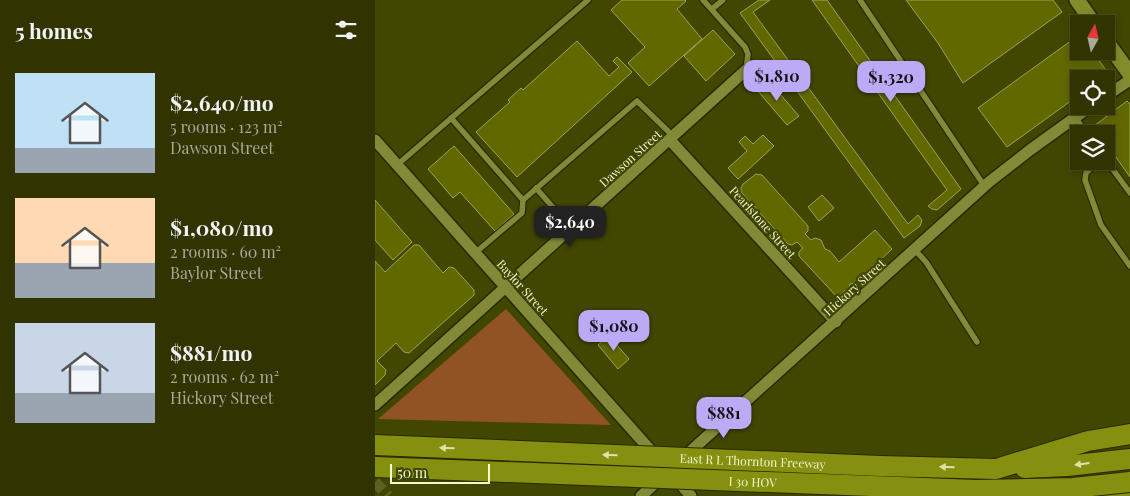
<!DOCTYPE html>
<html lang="en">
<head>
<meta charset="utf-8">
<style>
  :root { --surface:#313400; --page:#393c0a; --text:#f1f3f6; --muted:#a8aa99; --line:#4c4f22; --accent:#bcaaf6 }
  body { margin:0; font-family:"Playfair Display",serif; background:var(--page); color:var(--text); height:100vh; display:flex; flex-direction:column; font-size:19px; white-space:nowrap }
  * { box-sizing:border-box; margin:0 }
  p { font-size:16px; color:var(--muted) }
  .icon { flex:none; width:28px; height:28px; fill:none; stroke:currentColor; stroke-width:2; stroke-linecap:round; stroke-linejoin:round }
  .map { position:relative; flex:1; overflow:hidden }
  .panel { display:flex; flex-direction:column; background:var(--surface); width:375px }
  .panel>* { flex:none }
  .needle { width:32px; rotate:8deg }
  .controls { position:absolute; left:695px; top:15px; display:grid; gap:10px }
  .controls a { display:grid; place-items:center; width:45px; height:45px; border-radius:0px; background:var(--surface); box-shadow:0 2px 8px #0003,0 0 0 1px var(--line); font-size:25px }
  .scale { position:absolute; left:15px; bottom:12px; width:100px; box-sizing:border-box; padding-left:5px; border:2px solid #f1f8cf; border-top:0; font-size:14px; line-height:18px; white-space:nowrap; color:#f1f8cf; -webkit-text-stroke:4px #414600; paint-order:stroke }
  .price { position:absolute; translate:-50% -42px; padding:0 11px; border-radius:10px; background:var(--accent); color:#111; font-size:16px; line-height:32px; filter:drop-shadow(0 1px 2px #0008) }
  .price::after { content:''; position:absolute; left:50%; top:30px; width:15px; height:11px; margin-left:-8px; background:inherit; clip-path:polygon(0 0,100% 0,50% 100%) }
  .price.on { background:#222; color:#fff }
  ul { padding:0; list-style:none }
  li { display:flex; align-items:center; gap:15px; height:125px; padding:0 15px }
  li span { display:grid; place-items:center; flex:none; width:140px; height:100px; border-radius:0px; color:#555 }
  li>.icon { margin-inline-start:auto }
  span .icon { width:60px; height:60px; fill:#fffc; stroke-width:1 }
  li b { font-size:21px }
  h2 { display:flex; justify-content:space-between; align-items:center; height:60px; padding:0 15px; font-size:21px }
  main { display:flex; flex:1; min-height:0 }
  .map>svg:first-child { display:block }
  .green { fill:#915324 }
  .building { fill:#616800; stroke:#9ba552 }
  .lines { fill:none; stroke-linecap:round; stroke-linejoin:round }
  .minor-tunnel { stroke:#5b611f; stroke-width:11; stroke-dasharray:11 5.5; stroke-linecap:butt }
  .service-casing { stroke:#282b00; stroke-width:8 }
  .minor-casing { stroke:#282b00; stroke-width:14 }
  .secondary-casing { stroke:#282b00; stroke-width:18 }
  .motorway-casing { stroke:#282b00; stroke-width:22 }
  .service { stroke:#828a37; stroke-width:5.5 }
  .minor { stroke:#828a37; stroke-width:11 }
  .secondary { stroke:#838c2b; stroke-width:15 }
  .motorway { stroke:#858f10; stroke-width:20 }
  .motorway-bridge-casing { stroke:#282b00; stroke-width:22; stroke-linecap:butt }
  .motorway-bridge { stroke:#858f10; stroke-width:20 }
  .oneway { fill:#dbe3a9 }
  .labels { text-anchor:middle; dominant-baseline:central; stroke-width:4.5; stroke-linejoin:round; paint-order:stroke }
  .street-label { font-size:12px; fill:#f1f8cf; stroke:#414600 }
</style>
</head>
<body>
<main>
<section class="panel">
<h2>5 homes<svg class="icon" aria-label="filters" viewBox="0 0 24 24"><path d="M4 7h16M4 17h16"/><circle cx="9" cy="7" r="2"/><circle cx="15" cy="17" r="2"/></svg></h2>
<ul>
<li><span style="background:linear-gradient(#bfe0f5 75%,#9aa5b1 0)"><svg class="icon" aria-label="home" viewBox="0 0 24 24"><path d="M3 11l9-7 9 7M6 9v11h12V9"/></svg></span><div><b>$2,640/mo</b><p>5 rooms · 123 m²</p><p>Dawson Street</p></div></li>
<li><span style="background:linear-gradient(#ffd9b3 65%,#9aa5b1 0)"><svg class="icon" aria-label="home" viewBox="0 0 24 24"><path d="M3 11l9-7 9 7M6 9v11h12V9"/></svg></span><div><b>$1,080/mo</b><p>2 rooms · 60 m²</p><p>Baylor Street</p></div></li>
<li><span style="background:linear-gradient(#c9d6e8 70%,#9aa5b1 0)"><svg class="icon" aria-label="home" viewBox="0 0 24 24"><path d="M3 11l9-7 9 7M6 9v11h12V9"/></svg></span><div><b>$881/mo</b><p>2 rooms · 62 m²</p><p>Hickory Street</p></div></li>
</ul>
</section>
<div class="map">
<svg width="755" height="496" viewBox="0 0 755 496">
  <rect width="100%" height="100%" fill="#414600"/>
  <polygon class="green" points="131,309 236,425 3,419"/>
  <g class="building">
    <polygon points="247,0 310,0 311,1 302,9 327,39 274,86 253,63 270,47 236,10"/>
    <polygon points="384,0 395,0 378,12 533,224 543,215 547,220 545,226 529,238 365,13"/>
    <polygon points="437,0 452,0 586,189 562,210 557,209 553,206 572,190"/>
    <polygon points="531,0 678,0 687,12 588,83 563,43"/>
    <polygon points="338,30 360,54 331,81 309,56"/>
    <polygon points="704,35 704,51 717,51 733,73 725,79 704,79 704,95 632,147 603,108"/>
    <polygon points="202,41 234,76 244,67 238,61 242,57 257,72 142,177 101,132 135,102 133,100 146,88 148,90"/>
    <polygon points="392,79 424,116 412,125 381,89"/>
    <polygon points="752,101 755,104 755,177 731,143 731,134 725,134 719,126"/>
    <polygon points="388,135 399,146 363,179 353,168 372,151 364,142 370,136 378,144"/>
    <polygon points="79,146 139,214 120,231 85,192 78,198 53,169"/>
    <polygon points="381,174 387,175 433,226 433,231 430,234 436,240 440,238 446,240 450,249 455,251 464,262 500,230 517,249 503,262 506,264 489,278 488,277 482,279 481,283 475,284 473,291 469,291 467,296 462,297 424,256 424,252 428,248 422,242 417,245 413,244 366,192 366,188 368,184"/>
    <polygon points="447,195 459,208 444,221 433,207"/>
    <polygon points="0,200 37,242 18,260 0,240"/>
    <polygon points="39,245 44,245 68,273 74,267 79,268 99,290 99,295 34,353 29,352 21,343 2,361 11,370 10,375 0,385 0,261 10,272"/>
    <polygon points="234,336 254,359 243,369 223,345"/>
  </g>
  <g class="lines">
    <polyline class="minor-tunnel" points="0,482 13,496"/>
    <g class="service-casing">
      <g id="service">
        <polyline points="328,0 370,47 373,54 371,70"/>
        <polyline points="485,0 610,187"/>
        <polyline points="337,9 348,0"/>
        <polyline points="700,117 712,134"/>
        <polyline points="76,118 148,200 262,101 298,136"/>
        <polyline points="731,160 755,193"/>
        <polyline points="723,161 711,173 710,180 726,225 755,266"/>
        <polyline points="22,165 213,0"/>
        <polyline points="161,188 196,228"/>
        <polyline points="540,250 551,262 602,342"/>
        <polyline points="100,253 147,213 148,200"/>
      </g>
    </g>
    <g class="minor-casing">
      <g id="minor">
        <polyline points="731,96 755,80"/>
        <polyline points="0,140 316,496"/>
        <polyline points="295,140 461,322"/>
        <polyline points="0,405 371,70"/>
        <polyline points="309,457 614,182 655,150 716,106"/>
        <polyline points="266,496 286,478"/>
      </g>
    </g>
    <g class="secondary-casing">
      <g id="secondary">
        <polyline points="702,0 719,24"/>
        <polyline points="731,41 755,74"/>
      </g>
    </g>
    <g class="motorway-casing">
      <g id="motorway">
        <polyline points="650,468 692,466 755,459"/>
        <polyline points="621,469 713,441 755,434"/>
        <polyline points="718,496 755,492"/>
      </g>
    </g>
    <use href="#service" class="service"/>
    <use href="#minor" class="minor"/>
    <use href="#secondary" class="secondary"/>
    <use href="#motorway" class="motorway"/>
    <g class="motorway-bridge-casing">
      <g id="motorway-bridge">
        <path id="s1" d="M0,445L505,466L621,469"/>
        <path id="s2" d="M0,467L601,490L698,488L755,482"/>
      </g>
    </g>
    <use href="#motorway-bridge" class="motorway-bridge"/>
  </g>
  <defs><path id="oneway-solid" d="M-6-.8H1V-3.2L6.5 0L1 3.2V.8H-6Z" transform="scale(1.25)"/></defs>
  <g class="oneway">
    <use href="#oneway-solid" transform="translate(72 448) rotate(-178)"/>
    <use href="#oneway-solid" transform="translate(235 455) rotate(-178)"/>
    <use href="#oneway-solid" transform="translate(707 464) rotate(173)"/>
    <use href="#oneway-solid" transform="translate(572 467) rotate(-179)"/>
  </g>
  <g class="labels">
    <g class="street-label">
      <text transform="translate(255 158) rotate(-42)">Dawson Street</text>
      <text transform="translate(388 222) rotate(48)">Pearlstone Street</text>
      <text transform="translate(148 287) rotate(48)">Baylor Street</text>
      <text transform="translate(479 287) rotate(-42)">Hickory Street</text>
      <text stroke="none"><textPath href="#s1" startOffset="378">East R L Thornton Freeway</textPath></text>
      <text stroke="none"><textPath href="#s2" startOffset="378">I 30 HOV</textPath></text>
    </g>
  </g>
</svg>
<div class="controls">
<a><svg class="needle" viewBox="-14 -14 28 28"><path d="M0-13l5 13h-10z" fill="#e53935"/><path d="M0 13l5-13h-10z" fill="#a8aa99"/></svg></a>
<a><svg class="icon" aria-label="locate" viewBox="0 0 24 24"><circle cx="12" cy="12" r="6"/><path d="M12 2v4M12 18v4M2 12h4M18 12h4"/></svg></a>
<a><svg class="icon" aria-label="layers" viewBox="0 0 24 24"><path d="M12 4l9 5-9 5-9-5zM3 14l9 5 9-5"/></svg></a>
</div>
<div class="scale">50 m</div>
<b class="price" style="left:402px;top:102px">$1,810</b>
<b class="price" style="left:516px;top:103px">$1,320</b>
<b class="price on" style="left:195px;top:248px">$2,640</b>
<b class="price" style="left:239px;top:352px">$1,080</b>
<b class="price" style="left:349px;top:439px">$881</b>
</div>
</main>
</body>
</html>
